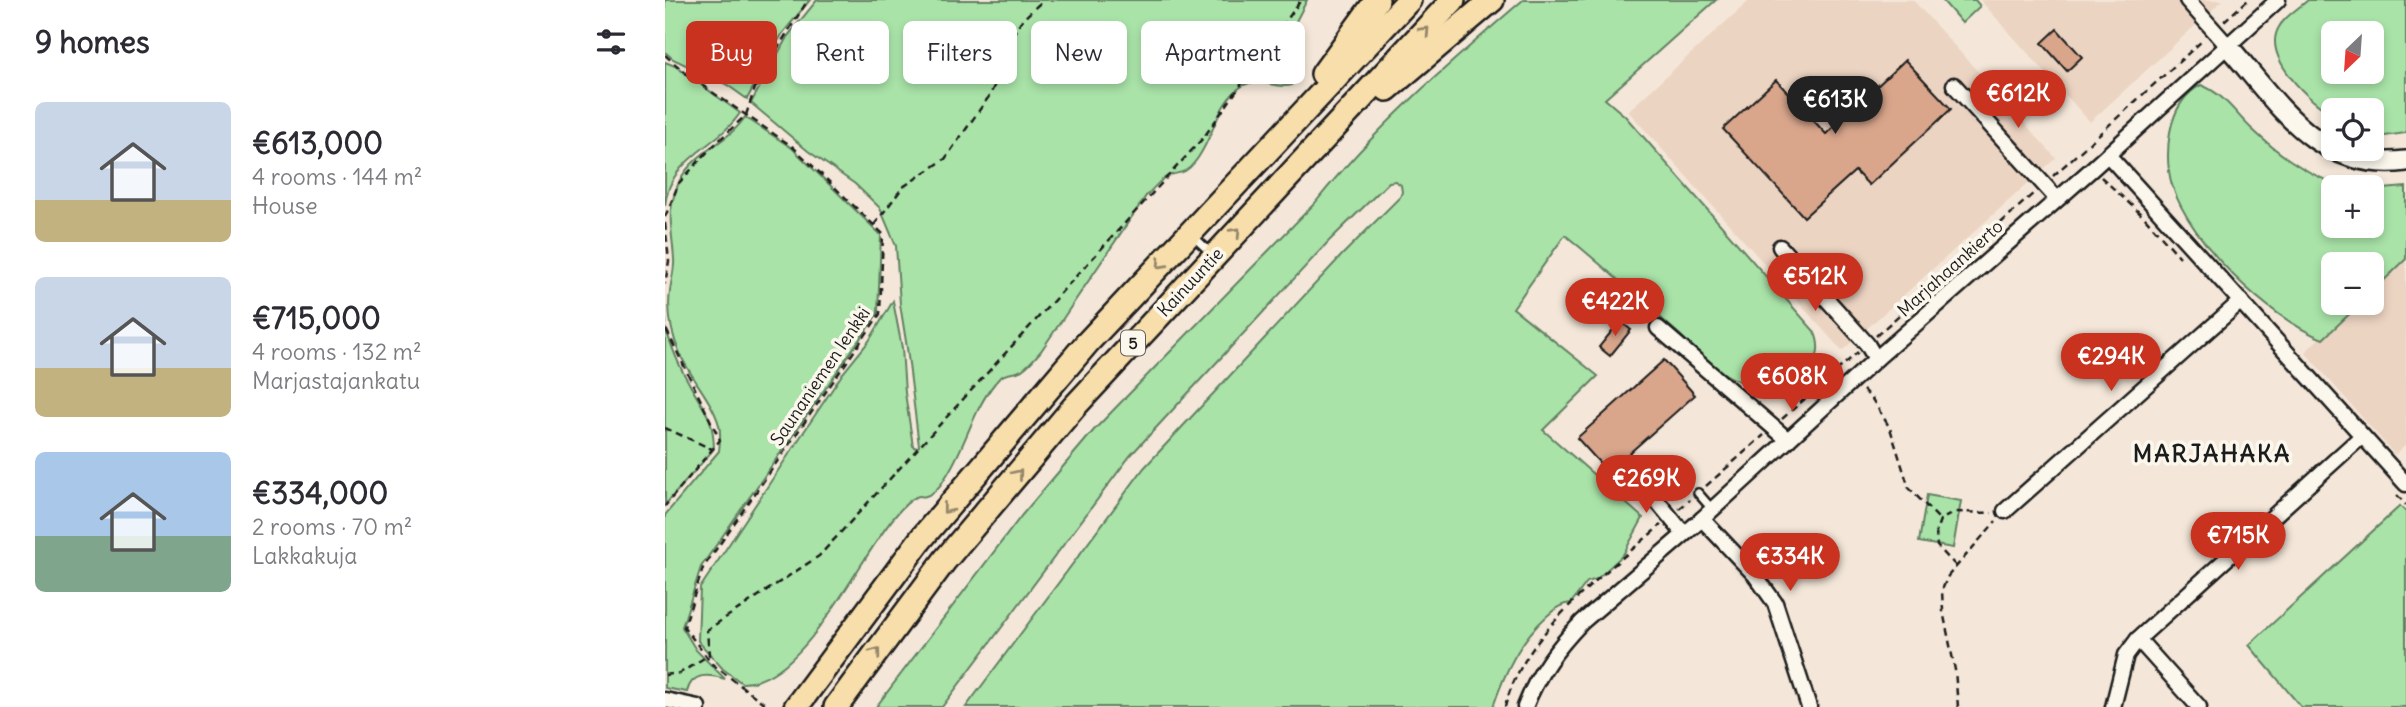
<!DOCTYPE html>
<html lang="en">
<head>
<meta charset="utf-8">
<style>
  :root { --surface:#fff; --page:#f2f2f3; --text:#2b2b33; --muted:#7c7c81; --accent:#c8321e }
  body { margin:0; font-family:Delius,sans-serif; background:var(--page); color:var(--text); height:100vh; display:flex; flex-direction:column; font-size:26px; white-space:nowrap }
  * { box-sizing:border-box; margin:0 }
  p { font-size:23px; color:var(--muted) }
  .icon { flex:none; width:38px; height:38px; fill:none; stroke:currentColor; stroke-width:2; stroke-linecap:round; stroke-linejoin:round }
  .map { position:relative; flex:1; overflow:hidden }
  .side { display:flex; flex-direction:column; background:var(--surface); width:665px }
  .side>* { flex:none }
  .hud { position:absolute; left:21px; top:21px; width:665px; height:63px; display:flex; gap:14px }
  .needle { width:46px; rotate:205deg }
  .fabs { position:absolute; left:1656px; top:21px; display:grid; gap:14px }
  .fabs a { display:grid; place-items:center; width:63px; height:63px; border-radius:10px; background:var(--surface); box-shadow:0 4px 10px #0003; font-size:35px }
  .price { position:absolute; translate:-50% -60px; padding:0 16px; border-radius:24px; background:var(--accent); color:#fff; font-size:23px; line-height:46px; filter:drop-shadow(0 2px 4px #0008) }
  .price::after { content:''; position:absolute; left:50%; top:42px; width:21px; height:16px; margin-left:-10px; background:inherit; clip-path:polygon(0 0,100% 0,50% 100%) }
  .price.current { background:#222; color:#fff }
  ul { padding:0; list-style:none }
  li { display:flex; align-items:center; gap:21px; height:175px; padding:0 35px }
  li span { display:grid; place-items:center; flex:none; width:196px; height:140px; border-radius:10px; color:#555 }
  li>.icon { margin-inline-start:auto }
  span .icon { width:84px; height:84px; fill:#fffc; stroke-width:1 }
  li b { font-size:30px }
  h2 { display:flex; justify-content:space-between; align-items:center; height:84px; padding:0 35px; font-size:30px }
  .tag { padding:0 24px; border-radius:10px; background:var(--surface); box-shadow:0 4px 10px #0003; font-size:24px; line-height:63px }
  .tag.current { background:var(--accent); color:#fff }
  main { display:flex; flex:1; min-height:0 }
  .map>svg:first-child { display:block }
  .built { fill:#ecd4c2 }
  .green { fill:#a9e3a8; stroke:#628062; stroke-width:2; fill-rule:evenodd }
  .building { fill:#d9a68c; stroke:#1c1c1c; stroke-width:2 }
  .lines { fill:none; stroke-linecap:round; stroke-linejoin:round }
  .service-casing { stroke:#1c1c1c; stroke-width:12 }
  .minor-casing { stroke:#1c1c1c; stroke-width:19 }
  .secondary-casing { stroke:#1c1c1c; stroke-width:24 }
  .trunk-casing { stroke:#1c1c1c; stroke-width:28 }
  .path { stroke:#1c1c1c; stroke-width:2.5; stroke-dasharray:7 5; stroke-linecap:butt }
  .service { stroke:#fbf7ec; stroke-width:7 }
  .minor { stroke:#fbf7ec; stroke-width:14 }
  .secondary { stroke:#fbf7ec; stroke-width:19 }
  .trunk { stroke:#f8deab; stroke-width:23 }
  .oneway { stroke:#95876b }
  .labels { text-anchor:middle; dominant-baseline:central; stroke-width:7; stroke-linejoin:round; paint-order:stroke }
  .shield { fill:#fbf7ec; stroke:#5f5e5a; stroke-width:2 }
  .shield-label { font-size:16px; font-weight:bold; fill:#1c1c1c }
  .street-label { font-size:18px; fill:#1c1c1c; stroke:#fbf7ec }
  .district-label { font-size:24px; font-weight:bold; letter-spacing:2px; fill:#1c1c1c; stroke:#fbf7ec }
</style>
</head>
<body>
<main>
<section class="side">
<h2>9 homes<svg class="icon" aria-label="filters" viewBox="0 0 24 24"><path d="M4 7h16M4 17h16"/><circle cx="9" cy="7" r="2"/><circle cx="15" cy="17" r="2"/></svg></h2>
<ul>
<li><span style="background:linear-gradient(#c9d6e8 70%,#c2b280 0)"><svg class="icon" aria-label="home" viewBox="0 0 24 24"><path d="M3 11l9-7 9 7M6 9v11h12V9"/></svg></span><div><b>€613,000</b><p>4 rooms · 144 m²</p><p>House</p></div></li>
<li><span style="background:linear-gradient(#c9d6e8 65%,#c2b280 0)"><svg class="icon" aria-label="home" viewBox="0 0 24 24"><path d="M3 11l9-7 9 7M6 9v11h12V9"/></svg></span><div><b>€715,000</b><p>4 rooms · 132 m²</p><p>Marjastajankatu</p></div></li>
<li><span style="background:linear-gradient(#a9c7e8 60%,#7fa58c 0)"><svg class="icon" aria-label="home" viewBox="0 0 24 24"><path d="M3 11l9-7 9 7M6 9v11h12V9"/></svg></span><div><b>€334,000</b><p>2 rooms · 70 m²</p><p>Lakkakuja</p></div></li>
</ul>
</section>
<div class="map">
<svg width="1741" height="707" viewBox="0 0 1741 707">
  <rect width="100%" height="100%" fill="#f4e7d9"/>
  <filter id="ink" filterUnits="userSpaceOnUse"><feTurbulence type="fractalNoise" baseFrequency=".0143" numOctaves="2"/><feDisplacementMap in="SourceGraphic" scale="14" xChannelSelector="R" yChannelSelector="G"/><feConvolveMatrix kernelMatrix="1 2 1 2 8 2 1 2 1" color-interpolation-filters="sRGB"/></filter>
  <g filter="url(#ink)">
    <g class="built">
      <polygon points="1085,0 1248,0 1391,158 1177,351 963,111"/>
      <polygon points="1315,0 1558,0 1425,122"/>
      <polygon points="1741,255 1741,445 1730,455 1640,352 1691,303 1706,303 1706,288"/>
    </g>
    <g class="green">
      <polygon points="0,0 145,0 117,34 82,99 61,84 8,59 0,52"/>
      <path d="M152,0H642L627,29L603,59L605,66C610,71 616,71 620,66L627,85C611,90 596,76 579,85C551,101 549,140 529,163C519,176 512,171 501,177C493,182 487,190 481,196L376,351C370,358 364,365 357,370C346,376 340,370 330,383C307,411 300,449 280,478C276,485 269,494 261,496C253,498 258,494 251,497C243,501 236,509 231,515C193,558 139,684 77,683L58,669L33,641L35,588L178,373L204,341L228,301L237,348L240,393L248,446L251,448L254,446L242,348L235,304L231,246L215,208L190,184L143,151L86,103L122,37Z"/>
      <path d="M858,0H1051L940,99L960,116L1149,331C1156,345 1154,358 1145,371C1124,403 1085,388 1058,373C1042,364 1028,347 1014,334C976,301 939,266 900,235L848,308L933,376L878,430L978,518L958,555L932,579L922,582L906,603C895,604 890,609 882,616C854,641 840,672 828,707H301L479,468L678,254L735,197L737,192L736,185L730,181L724,182L664,241L465,456L277,707H211L357,515L429,430L650,203C710,127 785,63 858,0Z"/>
      <polygon points="1277,0 1310,0 1315,6 1297,23"/>
      <path d="M1643,0H1741V133L1720,136L1706,133V110H1668V115C1645,102 1596,57 1614,27C1619,17 1634,8 1643,0ZM1668,33H1706V72H1668Z"/>
      <path d="M0,62L10,66L75,113C53,147 4,157 0,206Z"/>
      <path d="M1536,85C1560,94 1571,115 1589,131C1610,151 1639,172 1666,182C1674,185 1684,186 1693,187H1668V226H1706V190L1741,187V259L1706,293V264H1668V303H1696L1658,339C1603,318 1525,242 1507,185C1502,168 1502,150 1505,132C1509,112 1518,94 1536,85Z"/>
      <path d="M80,117L127,148L216,235L213,313L36,567L17,627L31,650L60,679C44,674 27,672 22,692L0,688V515L54,451C55,443 56,433 54,425C47,400 25,377 15,354C6,333 2,313 5,291C6,280 10,269 9,259C7,226 0,213 15,180C29,152 64,142 80,117Z"/>
      <path d="M0,327C7,347 13,365 24,383C39,412 48,413 49,449L0,505Z"/>
      <polygon points="1262,495 1296,501 1288,548 1254,542"/>
      <polygon points="1735,506 1741,512 1741,707 1636,707 1584,645"/>
    </g>
    <g class="building">
      <polygon points="1392,29 1417,57 1402,71 1377,43"/>
      <polygon points="1240,60 1286,109 1204,185 1190,171 1139,217 1058,129 1111,80 1161,134"/>
      <polygon points="955,321 966,330 945,356 934,347"/>
      <polygon points="999,360 1030,395 943,472 912,438"/>
    </g>
    <g class="lines">
      <g class="service-casing">
        <g id="service">
          <polyline points="528,236 547,254"/>
          <polyline points="1033,493 1047,509"/>
        </g>
      </g>
      <g class="minor-casing">
        <g id="minor">
          <polyline points="1522,0 1562,45"/>
          <polyline points="1289,85 1392,199"/>
          <polyline points="1443,155 1741,484"/>
          <polyline points="1115,247 1202,344 1211,359"/>
          <polyline points="993,328 1123,440"/>
          <polyline points="970,474 1019,534"/>
          <polyline points="1340,511 1576,301"/>
          <polyline points="1037,519 1090,575 1110,603 1144,707"/>
          <polyline points="1473,639 1534,707"/>
          <polyline points="0,700 33,707"/>
          <path d="M860,707C873,673 892,648 917,622L1037,519L1211,359L1427,169L1613,0"/>
          <polyline points="1448,707 1461,655 1473,639 1697,436"/>
        </g>
      </g>
      <g class="secondary-casing">
        <path id="secondary" d="M1562,45C1614,104 1652,172 1741,161"/>
      </g>
      <g class="trunk-casing">
        <g id="trunk">
          <polyline points="658,74 712,0"/>
          <polyline points="722,89 827,0"/>
          <polyline points="131,707 256,539 422,343 744,0"/>
          <polyline points="171,707 280,560 409,407 788,0"/>
        </g>
      </g>
      <g class="path">
        <polyline points="1559,21 1583,0"/>
        <polyline points="0,55 25,77 128,147 218,234 215,314 38,568 19,627 47,664 104,707"/>
        <polyline points="1388,176 1538,40"/>
        <polyline points="1436,177 1479,217 1515,257"/>
        <polyline points="0,217 14,183 46,148 81,115 93,79 143,0"/>
        <polyline points="0,223 4,261 0,284"/>
        <polyline points="209,225 238,187 280,159 325,95 336,71 344,41 357,20 374,4 374,0"/>
        <polyline points="0,318 1,329 55,440 0,506"/>
        <polyline points="1211,336 1370,192"/>
        <polyline points="1198,390 1207,399 1225,428 1244,488 1275,520"/>
        <polyline points="1117,419 1193,352"/>
        <polyline points="0,428 47,449"/>
        <polyline points="1041,486 1099,435"/>
        <polyline points="1732,495 1741,505"/>
        <polyline points="1014,509 1025,500"/>
        <polyline points="1291,566 1272,546 1271,531 1275,520 1290,512 1327,513"/>
        <polyline points="0,675 15,673 44,655 42,630 154,556 539,137 636,0"/>
        <path d="M840,707C859,631 940,574 996,525"/>
        <polyline points="1293,707 1290,670 1278,611 1277,590 1283,576 1331,521"/>
      </g>
      <use href="#service" class="service"/>
      <use href="#minor" class="minor"/>
      <use href="#secondary" class="secondary"/>
      <use href="#trunk" class="trunk"/>
    </g>
    <defs><path id="oneway-chevron" d="M-2-3.5L2.5 0L-2 3.5" fill="none" stroke-width="1.6" stroke-linecap="round" stroke-linejoin="round" transform="scale(1.75)"/></defs>
    <g class="oneway">
      <use href="#oneway-chevron" transform="translate(760 31) rotate(-47)"/>
      <use href="#oneway-chevron" transform="translate(571 232) rotate(-47)"/>
      <use href="#oneway-chevron" transform="translate(496 264) rotate(133)"/>
      <use href="#oneway-chevron" transform="translate(353 474) rotate(-50)"/>
      <use href="#oneway-chevron" transform="translate(282 509) rotate(129)"/>
      <use href="#oneway-chevron" transform="translate(211 652) rotate(-53)"/>
    </g>
  </g>
  <g class="labels">
    <rect class="shield" x="456" y="330.5" width="24" height="25" rx="5"/>
    <g class="shield-label">
      <text x="468" y="343">5</text>
    </g>
    <g class="street-label">
      <text transform="translate(1285 268) rotate(-42)">Marjahaankierto</text>
      <text transform="translate(525 282) rotate(-47)">Kainuuntie</text>
      <text transform="translate(155 376) rotate(-56)">Saunaniemen lenkki</text>
    </g>
    <g class="district-label">
      <text x="1547" y="453">MARJAHAKA</text>
    </g>
  </g>
</svg>
<div class="fabs">
<a><svg class="needle" viewBox="-14 -14 28 28"><path d="M0-13l5 13h-10z" fill="#e53935"/><path d="M0 13l5-13h-10z" fill="#7c7c81"/></svg></a>
<a><svg class="icon" aria-label="locate" viewBox="0 0 24 24"><circle cx="12" cy="12" r="6"/><path d="M12 2v4M12 18v4M2 12h4M18 12h4"/></svg></a>
<a>+</a>
<a>−</a>
</div>
<b class="price" style="left:1353px;top:130px">€612K</b>
<b class="price current" style="left:1170px;top:136px">€613K</b>
<b class="price" style="left:1150px;top:313px">€512K</b>
<b class="price" style="left:950px;top:338px">€422K</b>
<b class="price" style="left:1446px;top:393px">€294K</b>
<b class="price" style="left:1127px;top:413px">€608K</b>
<b class="price" style="left:981px;top:515px">€269K</b>
<b class="price" style="left:1573px;top:572px">€715K</b>
<b class="price" style="left:1125px;top:593px">€334K</b>
<div class="hud">
<a class="tag current">Buy</a>
<a class="tag">Rent</a>
<a class="tag">Filters</a>
<a class="tag">New</a>
<a class="tag">Apartment</a>
</div>
</div>
</main>
</body>
</html>
